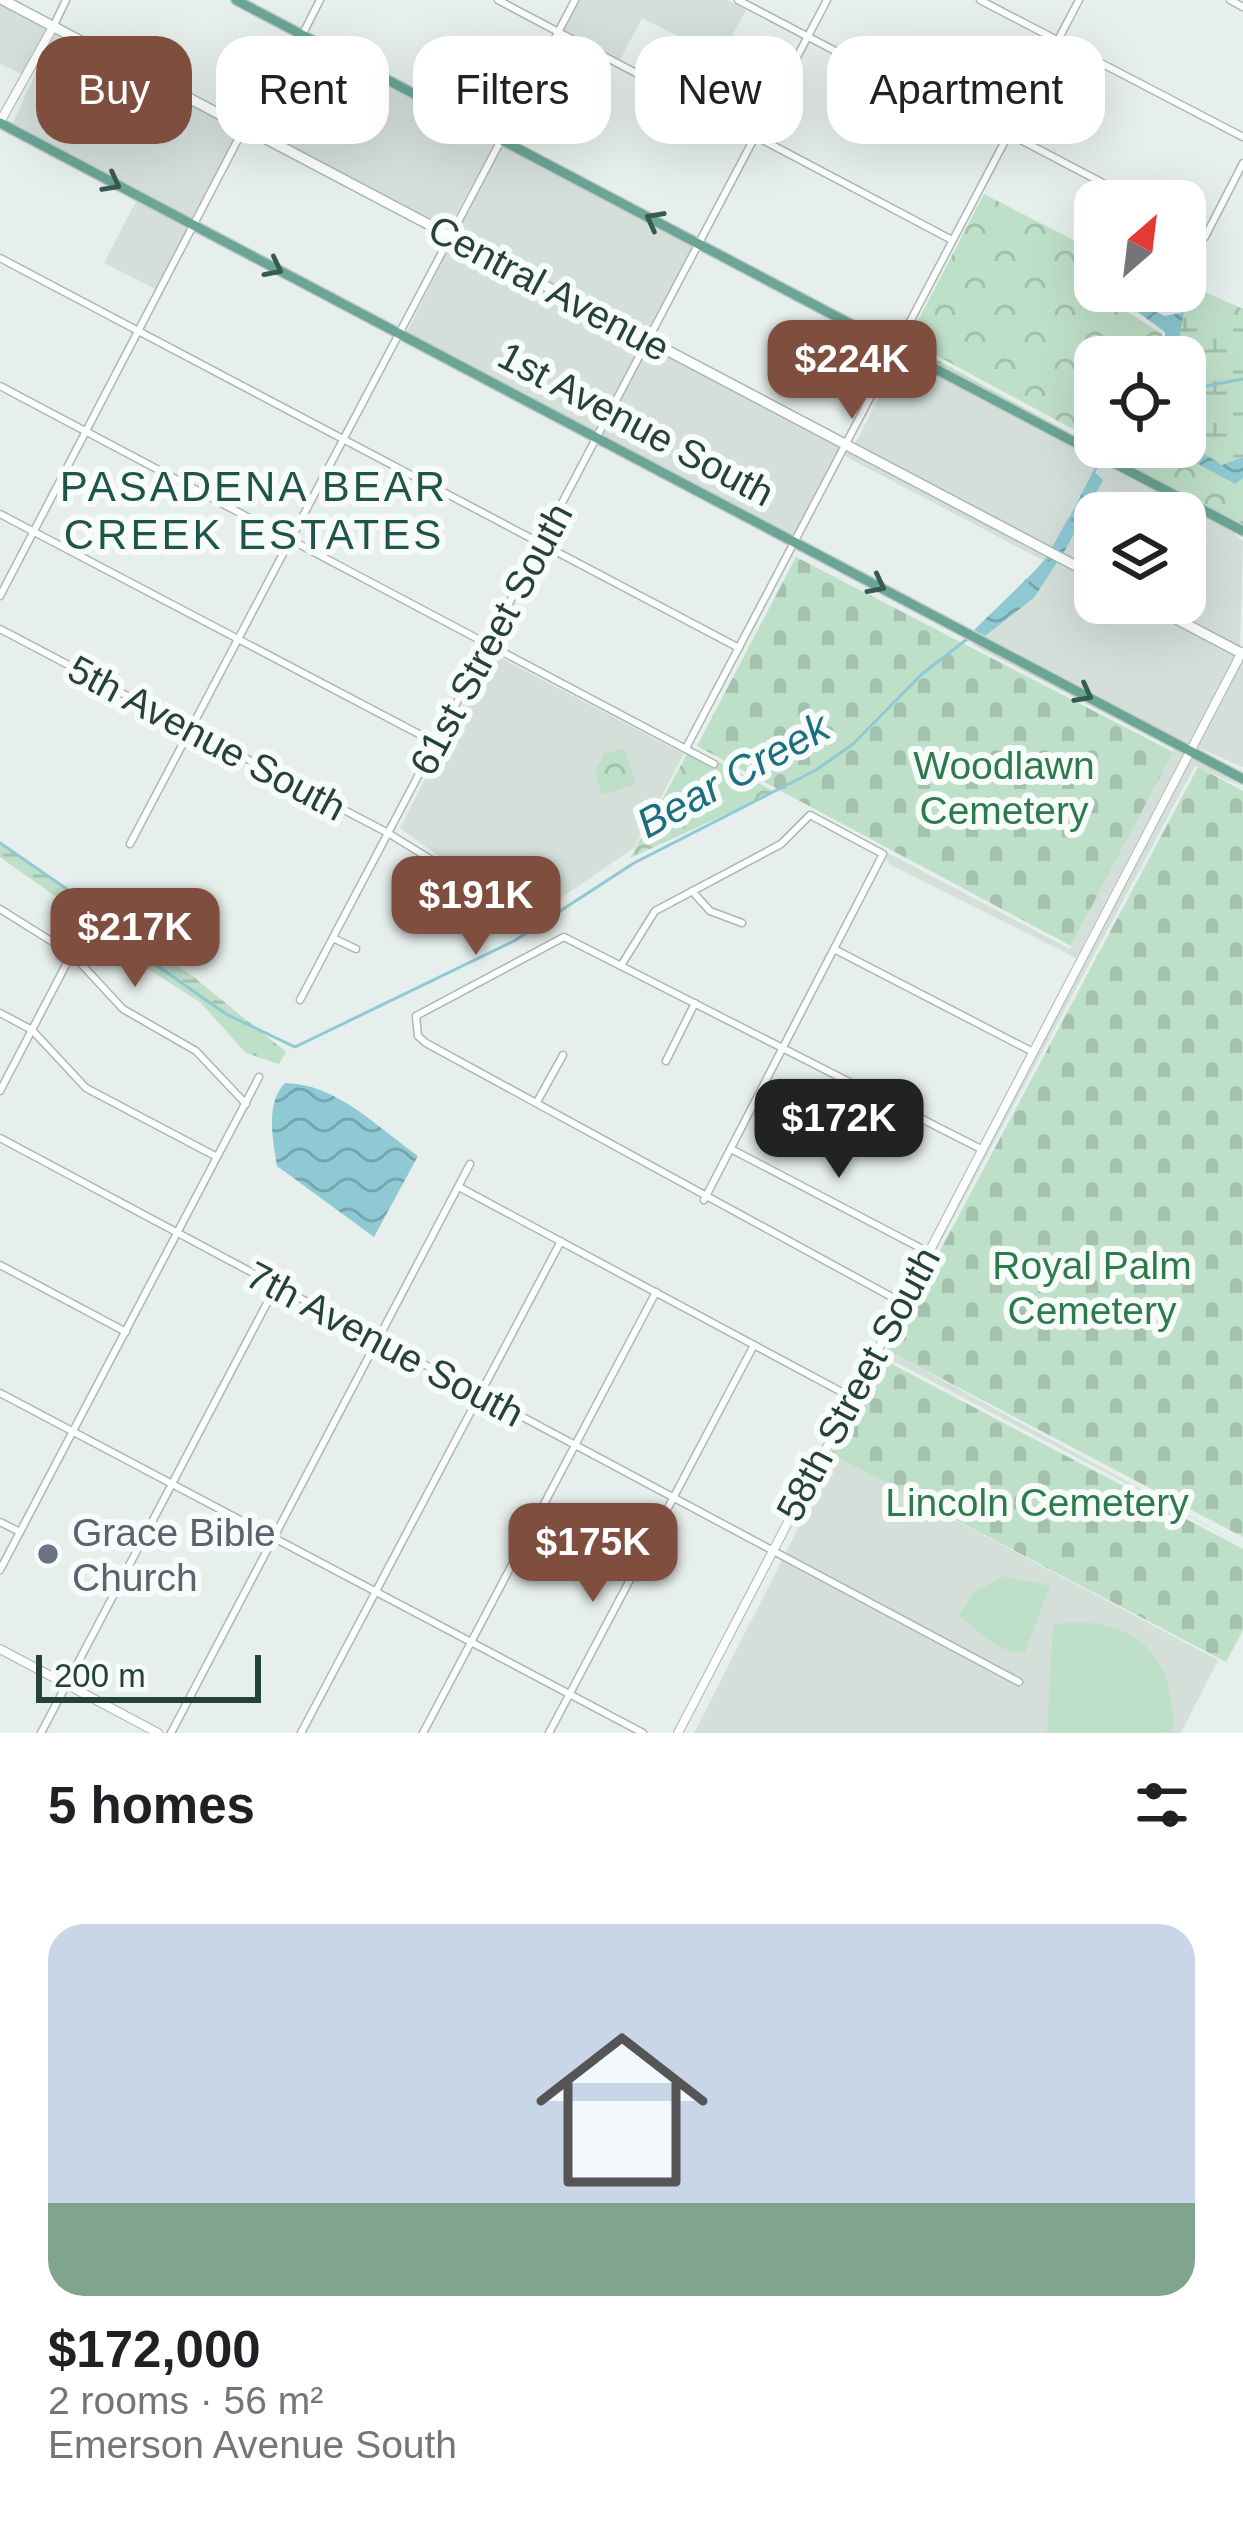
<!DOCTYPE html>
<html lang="en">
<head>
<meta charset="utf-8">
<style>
  :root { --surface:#fff; --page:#f2f2f2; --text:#202124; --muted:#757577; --accent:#7f4e3f }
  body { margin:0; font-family:Arial,sans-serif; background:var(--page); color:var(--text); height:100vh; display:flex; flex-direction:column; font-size:45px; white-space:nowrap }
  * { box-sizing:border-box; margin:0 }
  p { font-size:39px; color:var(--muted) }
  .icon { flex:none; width:66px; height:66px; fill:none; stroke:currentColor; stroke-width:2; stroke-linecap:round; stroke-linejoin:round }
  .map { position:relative; height:1733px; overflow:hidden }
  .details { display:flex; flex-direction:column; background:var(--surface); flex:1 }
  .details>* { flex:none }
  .banner { position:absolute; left:36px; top:36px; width:1173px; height:108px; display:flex; gap:24px }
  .needle { width:78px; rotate:28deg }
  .buttons { position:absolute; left:1074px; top:180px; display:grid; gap:24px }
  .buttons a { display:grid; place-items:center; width:132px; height:132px; border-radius:24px; background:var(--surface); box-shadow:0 12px 48px #0002; font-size:60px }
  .scale { position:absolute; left:36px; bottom:30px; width:225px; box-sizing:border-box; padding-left:12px; border:6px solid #24423a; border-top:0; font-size:33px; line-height:42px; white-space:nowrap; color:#24423a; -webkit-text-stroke:9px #f7fbf9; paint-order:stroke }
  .price { position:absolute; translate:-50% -102px; padding:0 27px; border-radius:24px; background:var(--accent); color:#fff; font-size:39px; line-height:78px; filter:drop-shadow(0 3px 6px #0008) }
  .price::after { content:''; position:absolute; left:50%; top:72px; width:36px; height:27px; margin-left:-18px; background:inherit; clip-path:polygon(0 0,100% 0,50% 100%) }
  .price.selected { background:#222; color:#fff }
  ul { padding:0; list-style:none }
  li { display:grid; align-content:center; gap:24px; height:636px; padding:0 48px }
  li span { display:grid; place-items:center; height:372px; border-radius:36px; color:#555 }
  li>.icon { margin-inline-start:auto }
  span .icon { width:216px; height:216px; fill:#fffc; stroke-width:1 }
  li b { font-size:51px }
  h2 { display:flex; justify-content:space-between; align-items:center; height:144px; padding:0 48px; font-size:51px }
  .pill { padding:0 42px; border-radius:36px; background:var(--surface); box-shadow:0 12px 48px #0002; font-size:42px; line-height:108px }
  .pill.selected { background:var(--accent); color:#fff }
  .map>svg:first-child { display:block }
  .built { fill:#d4dfda }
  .green { fill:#bfe0c8 }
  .wetland { fill:url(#wetland-marsh) }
  .cemetery { fill:url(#cemetery-stones) }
  .park { fill:url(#park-crowns) }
  .water { fill:url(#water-waves) }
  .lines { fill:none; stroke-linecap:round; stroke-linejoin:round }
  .stream { stroke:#8ec9d4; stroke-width:3 }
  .minor-casing { stroke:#a8b8b2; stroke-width:9 }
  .tertiary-casing { stroke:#a8b8b2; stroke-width:10 }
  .secondary-casing { stroke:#a4bbb3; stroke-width:12 }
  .primary-casing { stroke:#c2cac8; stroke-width:12 }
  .minor { stroke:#fff; stroke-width:6 }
  .tertiary { stroke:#fff; stroke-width:8 }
  .secondary { stroke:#fff; stroke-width:9 }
  .primary { stroke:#6aa596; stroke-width:9 }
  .oneway { stroke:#365b51 }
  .worship-dot { fill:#6b7280; stroke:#f7fbf9; stroke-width:4.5 }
  .labels { text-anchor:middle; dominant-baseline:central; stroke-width:12; stroke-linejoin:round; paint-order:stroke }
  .street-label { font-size:39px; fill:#24423a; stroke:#f7fbf9 }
  .park-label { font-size:39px; fill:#2d7a4b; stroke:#f7fbf9 }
  .worship-label { font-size:39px; fill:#5b616d; stroke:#f7fbf9; text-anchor:start }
  .neighbourhood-label { font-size:42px; letter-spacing:3px; fill:#1f5548; stroke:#f7fbf9 }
  .water-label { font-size:42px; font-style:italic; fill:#1c6f80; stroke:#f7fbf9 }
</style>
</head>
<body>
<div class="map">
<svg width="1243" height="1733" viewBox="0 0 1243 1733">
  <defs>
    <pattern id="wetland-marsh" width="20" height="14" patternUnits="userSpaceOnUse" patternTransform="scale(3)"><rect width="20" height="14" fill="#bfe0c8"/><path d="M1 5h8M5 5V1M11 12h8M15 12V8" fill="none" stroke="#a4c1ad"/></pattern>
    <pattern id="cemetery-stones" width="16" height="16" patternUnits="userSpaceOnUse" patternTransform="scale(3)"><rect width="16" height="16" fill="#bfe0c8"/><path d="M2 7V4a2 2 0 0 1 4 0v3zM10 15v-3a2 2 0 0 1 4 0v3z" fill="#a4c1ad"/></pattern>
    <pattern id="park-crowns" width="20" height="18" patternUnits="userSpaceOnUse" patternTransform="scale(3)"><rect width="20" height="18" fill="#bfe0c8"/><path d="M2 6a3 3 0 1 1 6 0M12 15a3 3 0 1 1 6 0" fill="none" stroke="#a4c1ad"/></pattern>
    <pattern id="water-waves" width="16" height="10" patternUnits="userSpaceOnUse" patternTransform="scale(3)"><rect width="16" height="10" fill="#8ec9d4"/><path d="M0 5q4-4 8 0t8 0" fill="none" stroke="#74a5ad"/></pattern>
  </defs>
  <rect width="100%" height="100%" fill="#e6efeb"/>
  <g class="built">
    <polygon points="579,0 728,0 746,10 720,57 642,18 620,60 563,30"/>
    <polygon points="0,3 47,29 22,74 0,64"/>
    <polygon points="54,32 239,130 192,220 12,125"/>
    <polygon points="304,40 496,141 448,229 259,131"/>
    <polygon points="502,145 693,245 647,334 455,233"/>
    <polygon points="136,201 189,229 157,290 104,263"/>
    <polygon points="452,241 642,341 596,432 407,332"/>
    <polygon points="649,345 840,446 793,536 602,436"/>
    <polygon points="901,356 1226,527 1243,541 1240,648 1155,603 1185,603 1185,513 1095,513 1095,571 1063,554 1092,472 1053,549 855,444"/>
    <polygon points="846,449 1049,557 1046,562 843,455"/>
    <polygon points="1058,561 1095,581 1095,603 1137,603 1236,656 1188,745 985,636 1034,598"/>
    <polygon points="977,642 1184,752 1076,958 889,864 886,857 888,853 1070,949 1174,749 973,645"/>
    <polygon points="495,655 684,754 634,848 536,915 477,884 400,828 486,660"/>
    <polygon points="1243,659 1243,767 1196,747"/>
    <polygon points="1191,756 1243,787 1195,766 884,1348 1243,1545 884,1356 829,1452"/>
    <polygon points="835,1456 1218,1660 1181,1733 694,1733"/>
  </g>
  <g class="green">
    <path d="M1003,1576L1050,1586L1025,1652C1000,1655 977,1630 959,1615L973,1593Z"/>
    <path d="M1071,1622C1143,1622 1175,1662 1173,1732L1047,1733L1053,1625Z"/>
  </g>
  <g class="wetland">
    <polygon points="1193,307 1243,328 1243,457 1222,465 1185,441 1185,357 1176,357 1184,312"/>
    <polygon points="0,841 94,909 86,918 0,857"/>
    <polygon points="98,911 191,975 286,1052 279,1064 246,1053 200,1002 135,961 92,923"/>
  </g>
  <g class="cemetery">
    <polygon points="796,557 1173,752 1071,946 697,746"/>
    <polygon points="1198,767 1243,791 1243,1537 887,1350"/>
    <polygon points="882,1359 1243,1549 1243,1630 1226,1662 831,1454"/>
  </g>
  <g class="park">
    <polygon points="984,194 1095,251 1095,291 1111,291 1116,305 1162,334 1162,357 1095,357 1095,441 908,340"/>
    <polygon points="1185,283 1243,309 1243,328 1193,307 1180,291 1185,291"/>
    <polygon points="905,342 1095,447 1173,447 1234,484 1243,478 1243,526 904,347"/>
    <polygon points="624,748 636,784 602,795 595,771 604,754"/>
    <polygon points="687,754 714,769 719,762 775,792 630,858"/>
  </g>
  <g class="water">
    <polygon points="1119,293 1165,316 1184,312 1176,357 1165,357 1165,332 1113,294"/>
    <polygon points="1185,441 1222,465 1243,457 1243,478 1235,484 1174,451 1185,447"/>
    <polygon points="1093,471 1103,480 1063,554 1053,549"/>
    <polygon points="1049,557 1058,561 1034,598 985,636 974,630"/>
    <path d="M285,1083C337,1084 377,1127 418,1156L374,1237L277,1166C273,1138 265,1104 285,1083Z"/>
  </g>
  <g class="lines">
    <g class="stream">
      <polyline points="1185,390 1243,379"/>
      <polyline points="1094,472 1107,447"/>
      <polyline points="1025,584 1048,558 1070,518"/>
      <polyline points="0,843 106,916 142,955 226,1014 295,1047 514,941 634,863 816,770 853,744 922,674 971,636"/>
    </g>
    <g class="minor-casing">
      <g id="minor">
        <polyline points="498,0 952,240"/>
        <polyline points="738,0 1005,140 1019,139 1137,201"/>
        <polyline points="980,0 1243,137"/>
        <polyline points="1230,0 1243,7"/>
        <polyline points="53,27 66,0"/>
        <polyline points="254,130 320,0"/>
        <polyline points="1185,223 1205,237 1243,163"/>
        <polyline points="0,258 739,648"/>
        <polyline points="0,386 714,764"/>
        <polyline points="0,514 436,743"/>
        <polyline points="0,596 244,128"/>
        <polyline points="0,629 388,833 508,907"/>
        <polyline points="686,748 1079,0"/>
        <polyline points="130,844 575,0"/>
        <polyline points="692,891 710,911 742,923"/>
        <polyline points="462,908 473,887"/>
        <polyline points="0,909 72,954 123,1009 196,1051 246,1104"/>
        <polyline points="333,938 356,949"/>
        <polyline points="834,949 1031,1051"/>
        <polyline points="622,964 655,911 781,844 810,815 883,854 704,1200"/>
        <polyline points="300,1000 827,0"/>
        <polyline points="0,1013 32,1030 86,1088 217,1157"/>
        <polyline points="666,1061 695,1003"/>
        <polyline points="0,1091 93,913"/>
        <polyline points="537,1102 563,1055"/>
        <polyline points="0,1138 1019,1682"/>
        <polyline points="731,1149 928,1252"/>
        <polyline points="459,1187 851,1397"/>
        <polyline points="0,1265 126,1332"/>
        <polyline points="901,1302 426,1043 418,1036 416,1016 564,937 981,1149"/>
        <polyline points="0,1393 643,1733"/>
        <polyline points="0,1522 20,1532"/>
        <polyline points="0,1570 259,1077"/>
        <polyline points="41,1733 276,1286"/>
        <polyline points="171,1733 470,1164"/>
        <polyline points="301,1733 561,1241"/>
        <polyline points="423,1733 656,1292"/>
        <polyline points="549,1733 754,1345"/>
      </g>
    </g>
    <g class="tertiary-casing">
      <g id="tertiary">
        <polyline points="0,122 53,27"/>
        <polyline points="0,1649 158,1733"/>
        <polyline points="678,1733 1242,652"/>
      </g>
    </g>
    <g class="secondary-casing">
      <g id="secondary">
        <polyline points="3,0 1095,576"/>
        <polyline points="1146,603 1243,654"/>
      </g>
    </g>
    <g class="primary-casing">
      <g id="primary">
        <polyline points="236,0 1243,531"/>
        <polyline points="0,123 1243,779"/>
      </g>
    </g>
    <use href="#minor" class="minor"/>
    <use href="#tertiary" class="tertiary"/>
    <use href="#secondary" class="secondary"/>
    <use href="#primary" class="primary"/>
  </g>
  <defs><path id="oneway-chevron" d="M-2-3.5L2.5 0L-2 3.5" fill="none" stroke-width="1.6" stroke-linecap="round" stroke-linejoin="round" transform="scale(3)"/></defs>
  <g class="oneway">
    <use href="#oneway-chevron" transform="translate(112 183) rotate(28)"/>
    <use href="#oneway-chevron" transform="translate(654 220) rotate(-152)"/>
    <use href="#oneway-chevron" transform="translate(274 268) rotate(27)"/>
    <use href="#oneway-chevron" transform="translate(877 585) rotate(27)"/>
    <use href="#oneway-chevron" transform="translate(1084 694) rotate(28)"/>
  </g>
  <circle class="worship-dot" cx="48" cy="1554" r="12"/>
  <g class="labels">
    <g class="street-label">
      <text transform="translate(549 288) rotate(28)">Central Avenue</text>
      <text transform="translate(636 424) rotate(28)">1st Avenue South</text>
      <text transform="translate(491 639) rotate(-62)">61st Street South</text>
      <text transform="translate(207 738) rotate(28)">5th Avenue South</text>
      <text transform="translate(385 1344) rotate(28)">7th Avenue South</text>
      <text transform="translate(858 1384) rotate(-62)">58th Street South</text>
    </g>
    <g class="park-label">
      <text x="1004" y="765">Woodlawn<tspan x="1004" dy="45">Cemetery</tspan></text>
      <text x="1092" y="1265">Royal Palm<tspan x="1092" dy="45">Cemetery</tspan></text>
      <text x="1037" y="1502">Lincoln Cemetery</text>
    </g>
    <g class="worship-label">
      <text x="72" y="1532">Grace Bible<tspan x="72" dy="45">Church</tspan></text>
    </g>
    <g class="neighbourhood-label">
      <text x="254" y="486">PASADENA BEAR<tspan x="254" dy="48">CREEK ESTATES</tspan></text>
    </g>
    <g class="water-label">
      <text transform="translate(733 775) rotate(-29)">Bear Creek</text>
    </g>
  </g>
</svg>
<div class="buttons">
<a><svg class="needle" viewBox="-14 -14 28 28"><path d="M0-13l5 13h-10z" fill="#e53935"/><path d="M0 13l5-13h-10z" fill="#757577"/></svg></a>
<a><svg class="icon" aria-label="locate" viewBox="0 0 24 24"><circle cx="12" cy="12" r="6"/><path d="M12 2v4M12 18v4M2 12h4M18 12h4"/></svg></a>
<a><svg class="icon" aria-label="layers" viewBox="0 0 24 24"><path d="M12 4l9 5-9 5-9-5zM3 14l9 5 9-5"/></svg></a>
</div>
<div class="scale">200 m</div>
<b class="price" style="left:852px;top:422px">$224K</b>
<b class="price" style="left:476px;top:958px">$191K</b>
<b class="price" style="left:135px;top:990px">$217K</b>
<b class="price selected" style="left:839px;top:1181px">$172K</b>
<b class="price" style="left:593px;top:1605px">$175K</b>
<div class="banner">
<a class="pill selected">Buy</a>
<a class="pill">Rent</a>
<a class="pill">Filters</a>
<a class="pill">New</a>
<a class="pill">Apartment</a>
</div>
</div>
<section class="details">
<h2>5 homes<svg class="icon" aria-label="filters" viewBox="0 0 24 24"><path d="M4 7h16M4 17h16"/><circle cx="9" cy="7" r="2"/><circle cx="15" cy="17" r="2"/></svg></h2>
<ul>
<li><span style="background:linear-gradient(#c9d6e8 75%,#7fa58c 0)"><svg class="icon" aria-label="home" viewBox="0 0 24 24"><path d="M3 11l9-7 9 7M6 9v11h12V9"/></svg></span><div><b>$172,000</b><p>2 rooms · 56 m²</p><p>Emerson Avenue South</p></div></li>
</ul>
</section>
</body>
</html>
